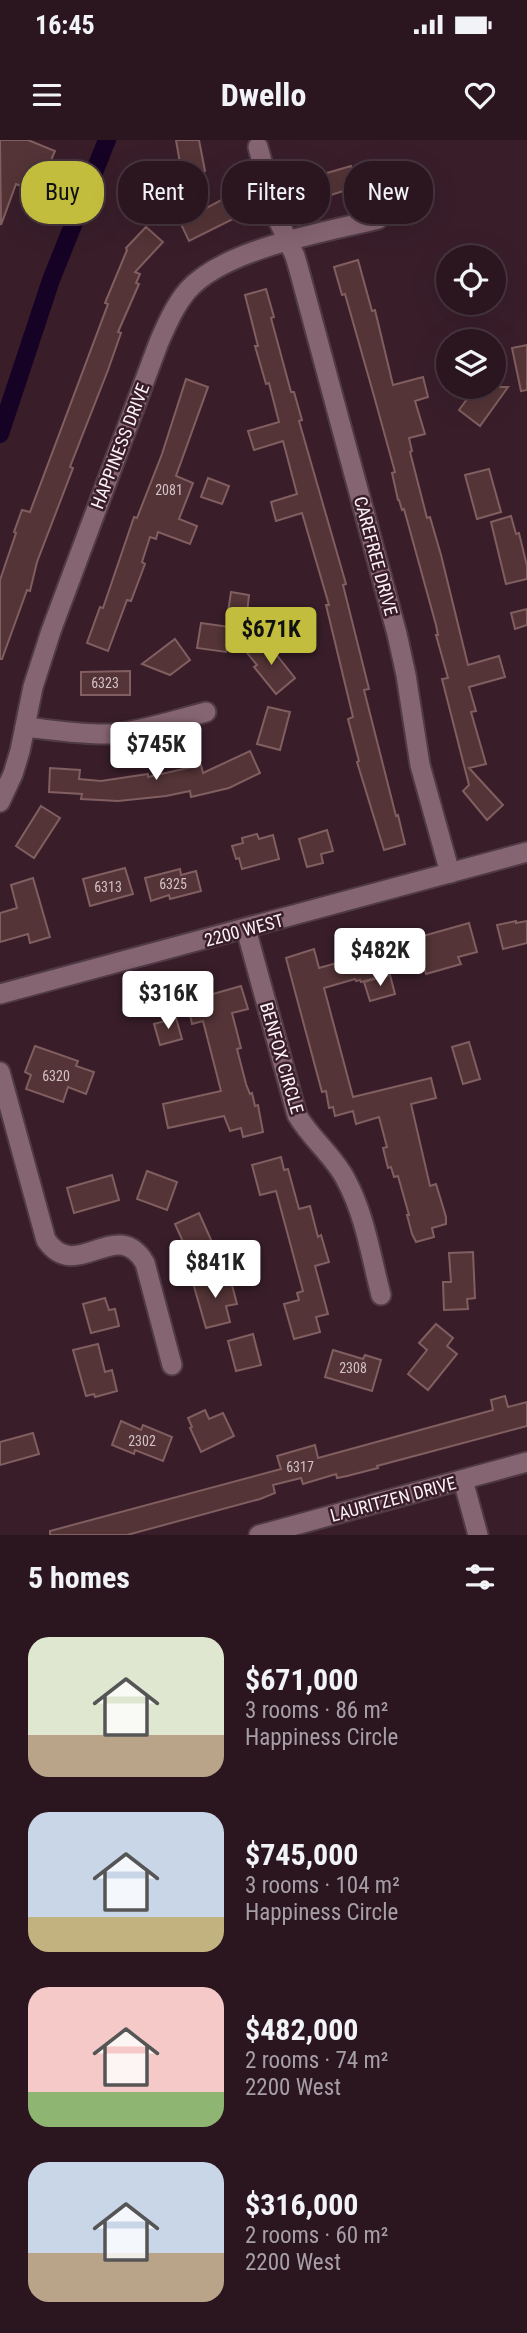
<!DOCTYPE html>
<html lang="en">
<head>
<meta charset="utf-8">
<style>
  :root { --surface:#2b1620; --page:#331f29; --text:#f1f3f6; --muted:#a69fa5; --line:#47353e; --accent:#c3bd3e }
  body { margin:0; font-family:"Roboto Condensed",sans-serif; background:var(--page); color:var(--text); height:100vh; display:flex; flex-direction:column; font-size:26px; white-space:nowrap }
  * { box-sizing:border-box; margin:0 }
  p { font-size:23px; color:var(--muted) }
  .icon { flex:none; width:38px; height:38px; fill:none; stroke:currentColor; stroke-width:2; stroke-linecap:round; stroke-linejoin:round }
  .map { position:relative; height:1395px; overflow:hidden }
  .panel { display:flex; flex-direction:column; background:var(--surface); flex:1 }
  .panel>* { flex:none }
  .top-card { position:absolute; left:21px; top:21px; width:486px; height:63px; display:flex; gap:14px }
  .buttons { position:absolute; left:436px; top:105px; display:grid; gap:14px }
  .buttons a { display:grid; place-items:center; width:70px; height:70px; border-radius:50%; background:var(--surface); box-shadow:0 7px 28px #0002,0 0 0 2px var(--line); font-size:35px }
  .price { position:absolute; translate:-50% -60px; padding:0 16px; border-radius:7px; background:#fff; color:#222; font-size:23px; line-height:46px; filter:drop-shadow(0 2px 4px #0008) }
  .price::after { content:''; position:absolute; left:50%; top:42px; width:21px; height:16px; margin-left:-10px; background:inherit; clip-path:polygon(0 0,100% 0,50% 100%) }
  .price.current { background:var(--accent); color:#111 }
  ul { padding:0; list-style:none }
  li { display:flex; align-items:center; gap:21px; height:175px; padding:0 28px }
  li span { display:grid; place-items:center; flex:none; width:196px; height:140px; border-radius:21px; color:#555 }
  li>.icon { margin-inline-start:auto }
  span .icon { width:84px; height:84px; fill:#fffc; stroke-width:1 }
  li b { font-size:30px }
  h2 { display:flex; justify-content:space-between; align-items:center; height:84px; padding:0 28px; font-size:30px }
  .pill { padding:0 24px; border-radius:28px; background:var(--surface); box-shadow:0 7px 28px #0002,0 0 0 2px var(--line); font-size:24px; line-height:63px }
  .pill.current { background:var(--accent); color:#111 }
  .status { display:flex; justify-content:space-between; align-items:center; height:49px; padding:0 35px; background:var(--surface); direction:ltr }
  .status svg { height:19px; fill:currentColor }
  header { display:flex; justify-content:space-between; align-items:center; height:91px; padding:0 28px; background:var(--surface); font-size:32px; font-weight:700 }
  .map>svg:first-child { display:block }
  .lines { fill:none; stroke-linecap:round; stroke-linejoin:round }
  .canal { stroke:#160225; stroke-width:18 }
  .building { fill:#543436; stroke:#815e60; stroke-width:2 }
  .minor-casing { stroke:#503a45; stroke-width:23 }
  .minor { stroke:#866572; stroke-width:19 }
  .labels { text-anchor:middle; dominant-baseline:central; stroke-width:5; stroke-linejoin:round; paint-order:stroke }
  .number-label { font-size:14px; fill:#d2c2c5 }
  .street-label { font-size:18px; fill:#fcf1f5; stroke:#391e2a }
</style>
</head>
<body>
<div class="status"><b>16:45</b><svg viewBox="0 0 49 12"><path d="M0 12V9h3v3zM5 12V6h3v6zM10 12V3h3v9zM15 12V0h3v12zM26 1h20v11H26zM47 4h2v5h-2z"/></svg></div>
<header><svg class="icon" aria-label="menu" viewBox="0 0 24 24"><path d="M4 6h16M4 12h16M4 18h16"/></svg>Dwello<svg class="icon" aria-label="heart" viewBox="0 0 24 24"><path d="M12 20l-8-8c-3-5 5-10 8-4 3-6 11-1 8 4z"/></svg></header>
<div class="map">
<svg width="527" height="1395" viewBox="0 0 527 1395">
  <rect width="100%" height="100%" fill="#391e2a"/>
  <g class="lines">
    <polyline class="canal" points="0,294 51,140 107,0"/>
  </g>
  <g class="building">
    <polygon points="0,0 28,0 55,11 49,25 55,27 45,55 16,44 1,85"/>
    <polygon points="176,0 199,0 205,31 182,35"/>
    <polygon points="351,26 356,47 312,61 306,39"/>
    <polygon points="225,58 235,78 189,101 180,82"/>
    <polygon points="146,87 163,102 135,132 140,134 136,143 139,144 118,192 121,193 108,230 70,327 73,328 37,422 30,451 27,450 2,519 0,519 0,440 16,393 14,392 22,370 30,372 108,164 105,163 127,110 126,108"/>
    <polygon points="358,120 372,171 375,170 393,245 423,237 428,257 415,261 425,294 409,298 412,311 410,312 427,378 430,377 441,415 468,525 499,516 505,537 469,547 476,571 471,572 486,624 469,628 503,665 487,680 463,651 469,645 442,539 448,538 436,495 438,495 436,485 404,369 402,370 399,360 398,360 392,333 395,332 374,256 345,154 342,155 334,127"/>
    <polygon points="266,149 274,177 271,178 291,252 294,252 302,280 299,281 346,444 343,445 369,549 364,550 396,676 398,675 405,704 384,710 357,622 359,621 348,579 353,577 326,465 329,465 302,373 276,381 271,362 297,354 283,301 254,310 248,291 279,282 269,243 266,244 255,206 258,206 245,155"/>
    <polygon points="527,205 527,250 521,251 512,208"/>
    <polygon points="186,239 208,247 176,336 193,343 179,379 197,386 190,404 158,392 156,399 150,397 142,422 145,424 131,461 127,460 108,511 87,503 100,467 103,468 134,377 137,378 162,314"/>
    <polygon points="476,247 508,247 480,286 459,270"/>
    <polygon points="489,329 501,372 477,379 465,335"/>
    <polygon points="208,338 229,346 222,364 201,357"/>
    <polygon points="511,376 516,394 519,393 527,426 527,439 506,444 491,382"/>
    <polygon points="231,452 249,455 246,482 227,479"/>
    <polygon points="527,469 527,485 515,489 511,473"/>
    <polygon points="201,483 230,487 226,512 197,508"/>
    <polygon points="175,499 190,520 170,535 142,524"/>
    <polygon points="264,499 295,538 276,554 254,527 257,525 247,513"/>
    <polygon points="130,531 130,555 81,555 81,532"/>
    <polygon points="268,567 290,572 280,610 257,604"/>
    <polygon points="250,611 260,633 229,648 191,657 190,651 166,656 118,661 81,659 82,654 49,652 50,628 80,630 79,639 101,641 148,634 148,637 201,625 203,633"/>
    <polygon points="41,666 60,678 34,718 16,706"/>
    <polygon points="327,690 333,711 321,714 323,723 307,727 299,699"/>
    <polygon points="257,694 259,699 273,695 279,719 242,729 239,718 236,719 232,706 243,703 242,698"/>
    <polygon points="125,728 133,754 90,766 83,739"/>
    <polygon points="180,729 181,735 196,731 201,751 170,759 169,755 151,761 145,738"/>
    <polygon points="33,738 50,797 30,803 28,794 0,802 0,773 17,768 11,745"/>
    <polygon points="516,781 516,783 527,781 527,803 503,809 497,785"/>
    <polygon points="469,783 477,812 458,817 461,824 426,834 416,798"/>
    <polygon points="314,809 319,828 351,819 350,815 368,810 375,838 361,842 360,840 356,841 355,839 324,848 353,957 431,938 436,958 411,964 430,1046 436,1044 446,1077 446,1084 432,1088 434,1097 416,1102 412,1094 407,1075 409,1075 398,1036 394,1037 391,1027 388,1028 383,1008 387,1007 379,977 356,984 353,971 335,976 333,967 329,968 326,951 322,952 286,818"/>
    <polygon points="390,835 395,854 370,861 364,842"/>
    <polygon points="241,846 248,869 232,873 241,908 237,909 246,944 250,954 252,953 255,966 258,965 263,992 243,997 241,988 230,991 224,976 168,988 163,964 221,951 203,881 192,884 188,866 192,865 189,856 205,852 206,856"/>
    <polygon points="176,878 182,899 160,905 154,884"/>
    <polygon points="469,902 480,939 463,944 452,907"/>
    <polygon points="35,906 78,921 76,926 94,932 86,954 68,947 63,962 26,949 31,935 25,932"/>
    <polygon points="281,1017 284,1030 288,1029 299,1069 310,1066 318,1097 321,1095 329,1122 315,1126 328,1174 316,1177 320,1192 294,1199 284,1164 299,1160 297,1153 303,1151 276,1051 260,1055 252,1025"/>
    <polygon points="147,1031 177,1042 167,1070 137,1059"/>
    <polygon points="112,1035 119,1060 74,1073 67,1048"/>
    <polygon points="199,1073 212,1102 188,1113 175,1084"/>
    <polygon points="473,1112 475,1158 467,1159 468,1169 444,1170 443,1142 451,1142 449,1113"/>
    <polygon points="229,1134 237,1164 226,1166 230,1182 206,1188 193,1143"/>
    <polygon points="105,1158 109,1170 115,1169 119,1186 91,1193 83,1164"/>
    <polygon points="436,1184 453,1198 447,1206 457,1214 428,1250 408,1234 427,1210 419,1203"/>
    <polygon points="253,1194 261,1225 236,1231 228,1201"/>
    <polygon points="98,1204 105,1232 112,1230 117,1251 95,1257 94,1254 86,1256 73,1210"/>
    <polygon points="333,1210 363,1219 365,1215 381,1220 372,1251 325,1237"/>
    <polygon points="505,1256 508,1267 527,1262 527,1286 377,1326 378,1328 347,1336 337,1338 336,1334 303,1344 301,1338 273,1345 275,1353 260,1359 127,1395 50,1395 50,1391 281,1329 277,1316 315,1305 318,1318 493,1270 491,1260"/>
    <polygon points="205,1270 209,1279 223,1273 234,1296 201,1312 190,1288 192,1287 188,1278"/>
    <polygon points="121,1281 141,1290 143,1285 172,1297 163,1321 135,1310 134,1314 112,1305"/>
    <polygon points="33,1293 39,1314 0,1325 0,1302"/>
  </g>
  <g class="lines">
    <g class="minor-casing">
      <g id="minor">
        <polyline points="258,7 278,80 295,116 299,130 397,494 406,535 420,625 450,733"/>
        <path d="M25,587C53,590 82,595 111,594C143,591 175,580 206,572"/>
        <path d="M0,662L13,634L20,611L33,547L51,491L159,202C167,184 175,165 188,150C226,108 323,93 378,79"/>
        <path d="M246,789L297,975C311,999 334,1016 346,1040C365,1075 371,1117 381,1155"/>
        <polyline points="0,854 527,712"/>
        <path d="M0,932L46,1100C77,1145 116,1074 145,1123L172,1225"/>
        <polyline points="463,1340 478,1395"/>
        <polyline points="259,1395 527,1322"/>
      </g>
    </g>
    <use href="#minor" class="minor"/>
  </g>
  <g class="labels">
    <g class="number-label">
      <text x="169" y="350">2081</text>
      <text x="105" y="543">6323</text>
      <text x="173" y="744">6325</text>
      <text x="108" y="747">6313</text>
      <text x="56" y="936">6320</text>
      <text x="353" y="1228">2308</text>
      <text x="142" y="1301">2302</text>
      <text x="300" y="1327">6317</text>
    </g>
    <g class="street-label">
      <text transform="translate(120 306) rotate(-69)">HAPPINESS DRIVE</text>
      <text transform="translate(376 416) rotate(75)">CAREFREE DRIVE</text>
      <text transform="translate(244 790) rotate(-15)">2200 WEST</text>
      <text transform="translate(282 918) rotate(74)">BENFOX CIRCLE</text>
      <text transform="translate(393 1359) rotate(-15)">LAURITZEN DRIVE</text>
    </g>
  </g>
</svg>
<div class="buttons">
<a><svg class="icon" aria-label="locate" viewBox="0 0 24 24"><circle cx="12" cy="12" r="6"/><path d="M12 2v4M12 18v4M2 12h4M18 12h4"/></svg></a>
<a><svg class="icon" aria-label="layers" viewBox="0 0 24 24"><path d="M12 4l9 5-9 5-9-5zM3 14l9 5 9-5"/></svg></a>
</div>
<b class="price current" style="left:271px;top:527px">$671K</b>
<b class="price" style="left:156px;top:642px">$745K</b>
<b class="price" style="left:380px;top:848px">$482K</b>
<b class="price" style="left:168px;top:891px">$316K</b>
<b class="price" style="left:215px;top:1160px">$841K</b>
<div class="top-card">
<a class="pill current">Buy</a>
<a class="pill">Rent</a>
<a class="pill">Filters</a>
<a class="pill">New</a>
</div>
</div>
<section class="panel">
<h2>5 homes<svg class="icon" aria-label="filters" viewBox="0 0 24 24"><path d="M4 7h16M4 17h16"/><circle cx="9" cy="7" r="2"/><circle cx="15" cy="17" r="2"/></svg></h2>
<ul>
<li><span style="background:linear-gradient(#dfe7d0 70%,#b9a48a 0)"><svg class="icon" aria-label="home" viewBox="0 0 24 24"><path d="M3 11l9-7 9 7M6 9v11h12V9"/></svg></span><div><b>$671,000</b><p>3 rooms · 86 m²</p><p>Happiness Circle</p></div></li>
<li><span style="background:linear-gradient(#c9d6e8 75%,#c2b280 0)"><svg class="icon" aria-label="home" viewBox="0 0 24 24"><path d="M3 11l9-7 9 7M6 9v11h12V9"/></svg></span><div><b>$745,000</b><p>3 rooms · 104 m²</p><p>Happiness Circle</p></div></li>
<li><span style="background:linear-gradient(#f6c9c9 75%,#8fb573 0)"><svg class="icon" aria-label="home" viewBox="0 0 24 24"><path d="M3 11l9-7 9 7M6 9v11h12V9"/></svg></span><div><b>$482,000</b><p>2 rooms · 74 m²</p><p>2200 West</p></div></li>
<li><span style="background:linear-gradient(#c9d6e8 65%,#b9a48a 0)"><svg class="icon" aria-label="home" viewBox="0 0 24 24"><path d="M3 11l9-7 9 7M6 9v11h12V9"/></svg></span><div><b>$316,000</b><p>2 rooms · 60 m²</p><p>2200 West</p></div></li>
</ul>
</section>
</body>
</html>
